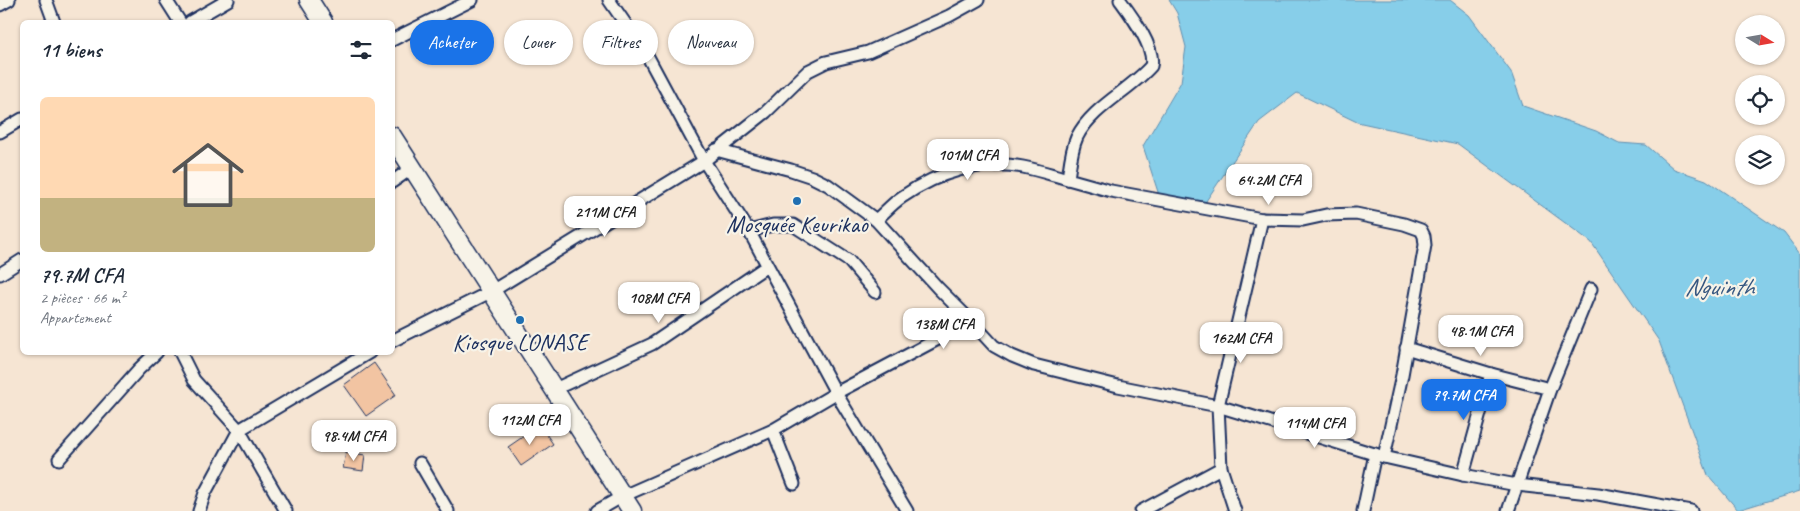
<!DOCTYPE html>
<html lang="fr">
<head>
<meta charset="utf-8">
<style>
  :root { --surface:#fff; --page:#f2f2f3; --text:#1f2937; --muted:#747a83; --line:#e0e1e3; --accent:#1a73e8 }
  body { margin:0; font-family:Caveat,sans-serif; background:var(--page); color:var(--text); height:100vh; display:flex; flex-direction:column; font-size:19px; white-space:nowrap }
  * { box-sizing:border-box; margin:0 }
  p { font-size:16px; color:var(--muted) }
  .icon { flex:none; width:28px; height:28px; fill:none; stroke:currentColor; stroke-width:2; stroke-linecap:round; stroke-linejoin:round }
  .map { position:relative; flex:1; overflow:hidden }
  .panel { position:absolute; left:20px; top:20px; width:375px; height:335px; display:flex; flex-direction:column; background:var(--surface); border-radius:8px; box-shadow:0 1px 4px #0004 }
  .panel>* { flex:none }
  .top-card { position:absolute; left:410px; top:20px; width:475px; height:45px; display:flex; gap:10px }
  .needle { width:32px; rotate:101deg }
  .fabs { position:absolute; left:1735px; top:15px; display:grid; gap:10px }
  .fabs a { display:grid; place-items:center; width:50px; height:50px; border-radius:50%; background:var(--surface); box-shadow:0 1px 4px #0004; font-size:25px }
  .price { position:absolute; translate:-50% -42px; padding:0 11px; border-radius:10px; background:#fff; color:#222; font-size:16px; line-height:32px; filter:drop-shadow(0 1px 2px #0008) }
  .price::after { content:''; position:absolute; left:50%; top:30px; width:15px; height:11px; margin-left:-8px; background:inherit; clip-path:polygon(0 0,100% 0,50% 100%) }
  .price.active { background:var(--accent); color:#fff }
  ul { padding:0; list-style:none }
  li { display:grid; align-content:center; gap:10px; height:265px; padding:0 20px }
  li+li { border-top:1px solid var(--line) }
  li span { display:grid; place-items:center; height:155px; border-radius:8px; color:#555 }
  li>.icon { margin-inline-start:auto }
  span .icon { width:90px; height:90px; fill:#fffc; stroke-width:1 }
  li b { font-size:21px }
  h2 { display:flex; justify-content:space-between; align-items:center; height:60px; padding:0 20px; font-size:21px }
  .tag { padding:0 18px; border-radius:22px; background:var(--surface); box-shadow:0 1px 4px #0004; font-size:18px; line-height:45px }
  .tag.active { background:var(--accent); color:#fff }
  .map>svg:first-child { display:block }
  .water { fill:#87cee9; stroke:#5c8eb1 }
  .building { fill:#f2c4a2; stroke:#1b2f5e }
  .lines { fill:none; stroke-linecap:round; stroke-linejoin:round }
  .street-casing { stroke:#1b2f5e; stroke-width:15 }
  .primary-casing { stroke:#1b2f5e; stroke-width:21 }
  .street { stroke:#f7f3e8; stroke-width:11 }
  .primary { stroke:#f7f3e8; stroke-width:18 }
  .poi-dot { fill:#1f6fb2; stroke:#f7f3e8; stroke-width:2 }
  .labels { text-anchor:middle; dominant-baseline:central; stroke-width:4.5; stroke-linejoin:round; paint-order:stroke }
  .poi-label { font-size:24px; fill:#1b2f5e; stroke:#f7f3e8 }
  .water-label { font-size:25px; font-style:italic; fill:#365781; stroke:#f7f3e8 }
</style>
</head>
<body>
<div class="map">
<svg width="1800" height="511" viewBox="0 0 1800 511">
  <rect width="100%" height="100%" fill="#f6e5d3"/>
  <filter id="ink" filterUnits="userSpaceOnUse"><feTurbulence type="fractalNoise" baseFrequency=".02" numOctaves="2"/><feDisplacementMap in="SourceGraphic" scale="10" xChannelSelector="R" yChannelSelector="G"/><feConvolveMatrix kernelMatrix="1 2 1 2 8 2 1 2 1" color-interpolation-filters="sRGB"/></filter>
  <g filter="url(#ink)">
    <polygon class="water" points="1169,0 1450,0 1469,15 1511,72 1523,106 1596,131 1619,143 1646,145 1674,169 1706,180 1784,233 1800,254 1800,491 1738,510 1708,475 1659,341 1591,242 1458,144 1357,122 1297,93 1259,122 1204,204 1159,195 1143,146 1181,82 1186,47 1177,13"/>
    <g class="building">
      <polygon points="374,363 396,395 366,416 344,385"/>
      <polygon points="540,425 553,444 521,466 508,447"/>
      <polygon points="346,452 365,455 363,471 343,468"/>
    </g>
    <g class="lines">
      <g class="street-casing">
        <g id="street">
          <polyline points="46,0 54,22"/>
          <polyline points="166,0 180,22"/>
          <polyline points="609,0 647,55 704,161 749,231 836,393 907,511"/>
          <path d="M1120,0C1131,15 1156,48 1151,66C1129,91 1092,107 1077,137C1071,150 1070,165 1068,179L1111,191L1262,219L1303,220L1326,215L1356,214L1404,224L1421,230L1424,236L1425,245L1402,375L1384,457"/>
          <polyline points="0,5 9,0"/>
          <polyline points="190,22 228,0"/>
          <polyline points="392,40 472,0"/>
          <polyline points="0,132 22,119"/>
          <polyline points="392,182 412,168"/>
          <path d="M876,220C885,212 893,203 902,197C938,172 980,159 1023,167C1038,170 1053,175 1068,179"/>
          <polyline points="749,231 773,225 793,225 849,261 875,292"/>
          <polyline points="0,274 22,260"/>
          <polyline points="969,319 994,346 1012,356 1034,365 1118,386 1218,406 1384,457 1463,475 1517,485 1598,494 1691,511"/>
          <polyline points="392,341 492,291 704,161 766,112 808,71 826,62 868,52 949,16 978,0"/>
          <polyline points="1406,348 1491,374 1550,389"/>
          <polyline points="180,352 194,380 239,430 370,352"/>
          <polyline points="555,389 652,344 767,266"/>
          <polyline points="773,430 794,484"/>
          <polyline points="59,459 139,369 157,352"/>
          <polyline points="420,463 448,511"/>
          <polyline points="1463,475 1491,374"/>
          <polyline points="199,511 205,493 239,430 286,511"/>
          <polyline points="597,511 623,496 773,430 836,393 938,339 969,319 938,288 876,220 828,185 812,177 791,170 716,150"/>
          <polyline points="1141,511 1221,468"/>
          <polyline points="1235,511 1221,468 1218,406 1262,219"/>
          <polyline points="1363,511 1375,454"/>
          <polyline points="1508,511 1550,389 1591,289"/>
        </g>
      </g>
      <g class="primary-casing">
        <g id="primary">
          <polyline points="309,0 323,22"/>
          <polyline points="392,136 632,511"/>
        </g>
      </g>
      <use href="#street" class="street"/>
      <use href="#primary" class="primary"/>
    </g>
  </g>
  <g class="poi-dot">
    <circle cx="797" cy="201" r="5"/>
    <circle cx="520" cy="320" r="5"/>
  </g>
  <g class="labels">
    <g class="poi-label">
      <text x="797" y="224">Mosquée Keurikao</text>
      <text x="520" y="342">Kiosque LONASE</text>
    </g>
    <g class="water-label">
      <text x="1719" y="287">Nguinth</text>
    </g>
  </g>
</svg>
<div class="fabs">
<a><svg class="needle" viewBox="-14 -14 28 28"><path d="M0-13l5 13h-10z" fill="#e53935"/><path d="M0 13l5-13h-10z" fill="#747a83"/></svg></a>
<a><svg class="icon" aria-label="locate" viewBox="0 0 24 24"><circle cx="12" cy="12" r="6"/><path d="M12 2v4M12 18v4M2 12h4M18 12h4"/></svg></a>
<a><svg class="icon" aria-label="layers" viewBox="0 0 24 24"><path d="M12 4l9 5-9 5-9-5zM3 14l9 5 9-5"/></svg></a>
</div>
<b class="price" style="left:968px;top:181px">101M CFA</b>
<b class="price" style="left:1269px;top:206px">64.2M CFA</b>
<b class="price" style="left:605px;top:238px">211M CFA</b>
<b class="price" style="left:659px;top:324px">108M CFA</b>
<b class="price" style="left:944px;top:350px">138M CFA</b>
<b class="price" style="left:1481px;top:357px">48.1M CFA</b>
<b class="price" style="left:1241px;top:364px">162M CFA</b>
<b class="price active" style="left:1464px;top:421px">79.7M CFA</b>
<b class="price" style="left:530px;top:446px">112M CFA</b>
<b class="price" style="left:1315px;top:449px">114M CFA</b>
<b class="price" style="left:354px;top:462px">98.4M CFA</b>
<div class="top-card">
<a class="tag active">Acheter</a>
<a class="tag">Louer</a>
<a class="tag">Filtres</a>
<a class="tag">Nouveau</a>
</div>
<section class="panel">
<h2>11 biens<svg class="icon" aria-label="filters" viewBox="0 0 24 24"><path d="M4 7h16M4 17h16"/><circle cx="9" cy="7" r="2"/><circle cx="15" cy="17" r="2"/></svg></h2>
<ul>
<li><span style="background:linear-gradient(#ffd9b3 65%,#c2b280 0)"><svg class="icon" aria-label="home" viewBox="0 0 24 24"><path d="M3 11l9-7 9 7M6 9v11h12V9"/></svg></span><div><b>79.7M CFA</b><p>2 pièces · 66 m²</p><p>Appartement</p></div></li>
</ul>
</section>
</div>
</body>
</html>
